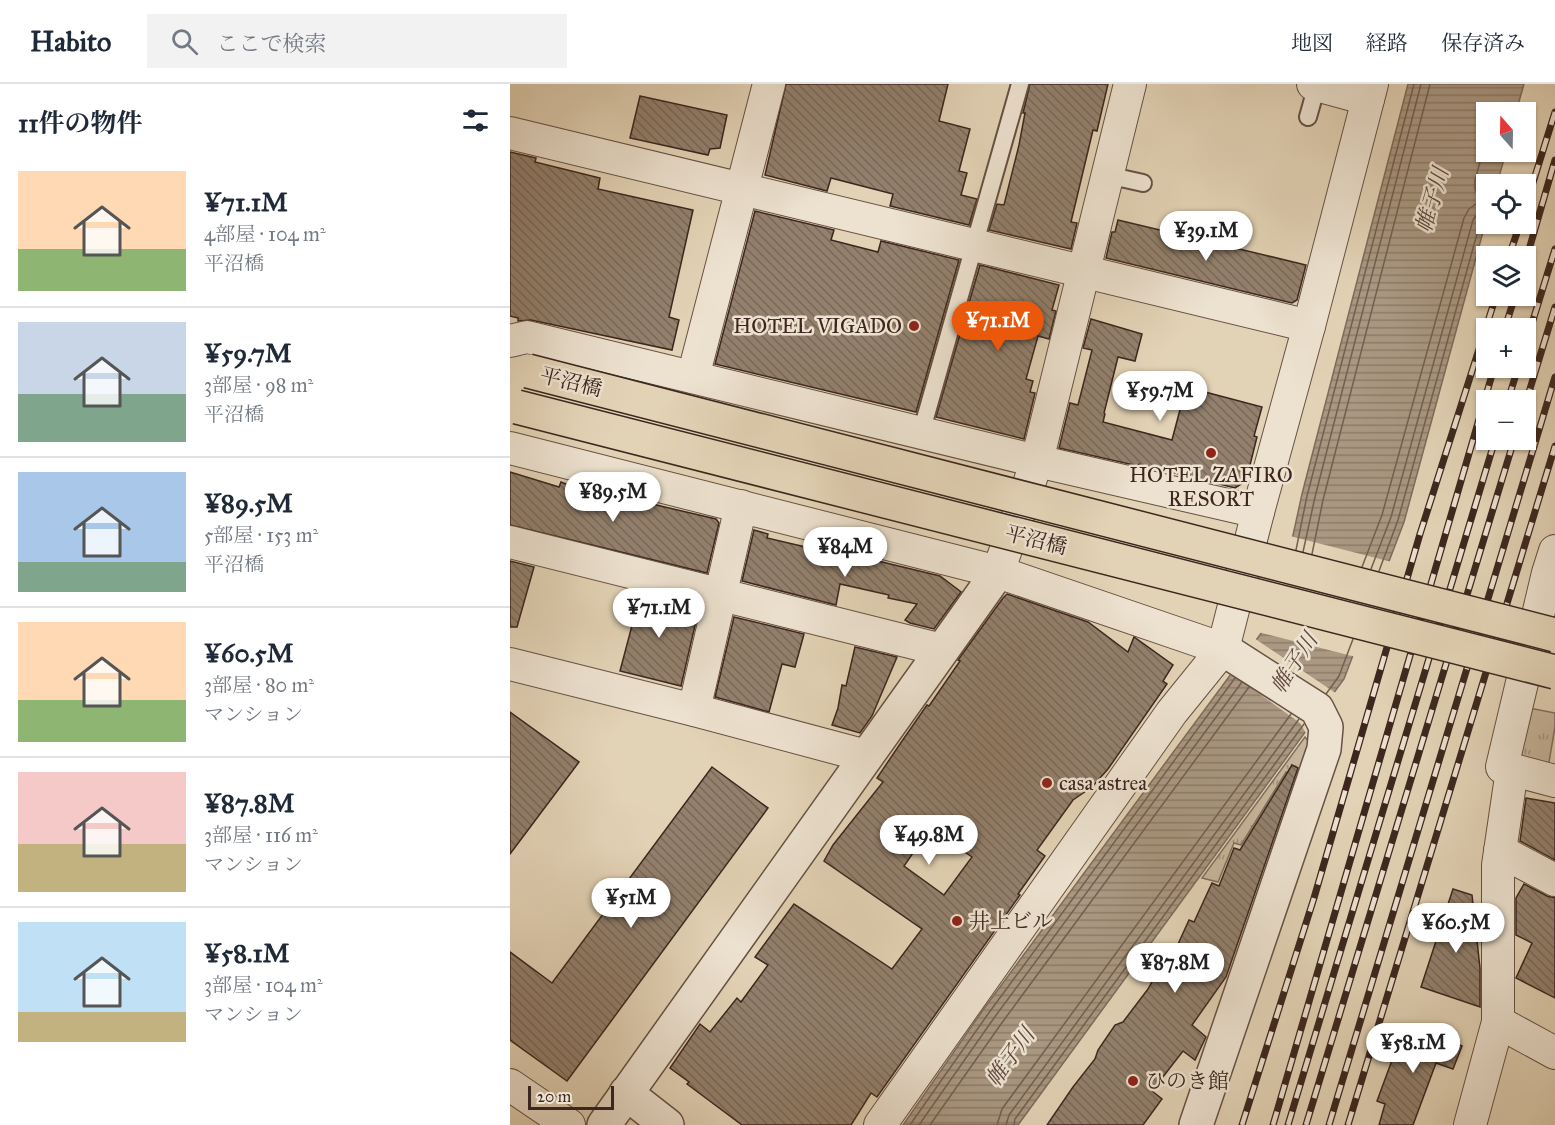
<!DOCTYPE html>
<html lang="ja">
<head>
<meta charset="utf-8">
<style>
  :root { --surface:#fff; --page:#f2f2f3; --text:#1f2937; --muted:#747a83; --line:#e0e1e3; --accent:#ea580c }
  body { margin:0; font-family:"IM FELL Great Primer","Noto Serif JP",serif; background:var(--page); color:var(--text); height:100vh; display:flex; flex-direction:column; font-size:22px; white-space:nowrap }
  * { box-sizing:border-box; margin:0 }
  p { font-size:20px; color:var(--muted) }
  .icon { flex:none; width:33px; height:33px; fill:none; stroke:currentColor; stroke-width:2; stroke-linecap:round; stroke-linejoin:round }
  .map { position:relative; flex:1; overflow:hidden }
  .side { display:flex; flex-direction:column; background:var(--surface); width:510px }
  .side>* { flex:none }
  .needle { width:39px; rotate:340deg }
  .controls { position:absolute; left:966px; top:18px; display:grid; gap:12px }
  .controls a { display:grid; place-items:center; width:60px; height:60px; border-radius:0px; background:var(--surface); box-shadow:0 2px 4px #0004; font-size:30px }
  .scale { position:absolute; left:18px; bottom:15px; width:86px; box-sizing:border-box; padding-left:6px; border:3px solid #3c261e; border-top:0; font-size:16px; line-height:21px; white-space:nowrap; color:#3c261e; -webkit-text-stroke:4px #ede2d0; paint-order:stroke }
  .price { position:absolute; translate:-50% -51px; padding:0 14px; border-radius:21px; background:#fff; color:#222; font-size:20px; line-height:39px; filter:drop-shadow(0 2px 3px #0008) }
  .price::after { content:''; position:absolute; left:50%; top:36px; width:18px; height:14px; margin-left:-9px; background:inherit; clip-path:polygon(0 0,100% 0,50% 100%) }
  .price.current { background:var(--accent); color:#fff }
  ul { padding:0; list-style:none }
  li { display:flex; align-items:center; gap:18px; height:150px; padding:0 18px }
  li+li { border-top:2px solid var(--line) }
  li span { display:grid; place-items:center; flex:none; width:168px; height:120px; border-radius:0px; color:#555 }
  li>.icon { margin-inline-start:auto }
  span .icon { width:72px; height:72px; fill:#fffc; stroke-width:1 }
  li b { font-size:26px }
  h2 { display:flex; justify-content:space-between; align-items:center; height:72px; padding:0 18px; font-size:26px }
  header { display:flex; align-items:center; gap:36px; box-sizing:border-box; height:84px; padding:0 30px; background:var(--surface); border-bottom:2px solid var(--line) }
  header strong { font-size:28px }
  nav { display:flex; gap:33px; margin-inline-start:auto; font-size:21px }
  .search { width:420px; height:54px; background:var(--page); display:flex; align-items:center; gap:15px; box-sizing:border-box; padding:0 21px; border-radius:0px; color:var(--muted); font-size:22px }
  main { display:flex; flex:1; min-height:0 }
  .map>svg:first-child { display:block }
  .grass { fill:url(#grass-tufts); stroke:#826e5d; stroke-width:1.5 }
  .water { fill:url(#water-rules); stroke:#7e6a5a; stroke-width:1.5 }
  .pier { fill:#e3d3b6 }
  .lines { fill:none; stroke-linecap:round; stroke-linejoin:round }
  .shore { stroke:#735f50; stroke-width:1.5 }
  .building { fill:url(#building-back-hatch); stroke:#3c261e; stroke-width:1.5; fill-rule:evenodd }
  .service-casing { stroke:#665144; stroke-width:20 }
  .minor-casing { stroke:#665144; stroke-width:34 }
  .tertiary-casing { stroke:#665144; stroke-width:36 }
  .service { stroke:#ede2d0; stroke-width:16 }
  .minor { stroke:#ede2d0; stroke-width:32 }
  .tertiary { stroke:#ede2d0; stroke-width:33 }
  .rail-casing { stroke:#3c261e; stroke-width:7 }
  .rail { stroke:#ede2d0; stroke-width:4.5; stroke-dasharray:14; stroke-linecap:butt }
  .primary-bridge-casing { stroke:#3c261e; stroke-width:36; stroke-linecap:butt }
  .primary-bridge { stroke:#e3d3b6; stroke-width:33 }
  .poi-dot { fill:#8f2418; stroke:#ede2d0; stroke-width:2 }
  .labels { text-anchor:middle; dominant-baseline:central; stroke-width:5; stroke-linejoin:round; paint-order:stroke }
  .poi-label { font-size:21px; fill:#3c261e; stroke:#ede2d0; text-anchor:start }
  .street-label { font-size:21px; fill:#3c261e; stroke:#ede2d0 }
  .water-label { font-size:22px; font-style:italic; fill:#5d483c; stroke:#ede2d0 }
</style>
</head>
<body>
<header>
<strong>Habito</strong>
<div class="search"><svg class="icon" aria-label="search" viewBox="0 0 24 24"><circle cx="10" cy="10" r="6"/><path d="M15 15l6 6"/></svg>ここで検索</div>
<nav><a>地図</a><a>経路</a><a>保存済み</a></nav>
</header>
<main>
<section class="side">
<h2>11件の物件<svg class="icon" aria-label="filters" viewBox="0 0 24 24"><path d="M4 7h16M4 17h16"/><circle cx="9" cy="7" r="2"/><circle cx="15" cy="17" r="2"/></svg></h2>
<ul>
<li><span style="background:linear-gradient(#ffd9b3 65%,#8fb573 0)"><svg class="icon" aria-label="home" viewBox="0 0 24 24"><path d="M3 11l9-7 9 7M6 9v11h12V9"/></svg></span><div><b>¥71.1M</b><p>4部屋 · 104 m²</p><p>平沼橋</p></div></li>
<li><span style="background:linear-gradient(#c9d6e8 60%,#7fa58c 0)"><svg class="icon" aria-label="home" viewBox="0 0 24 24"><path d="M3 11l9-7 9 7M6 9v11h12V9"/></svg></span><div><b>¥59.7M</b><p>3部屋 · 98 m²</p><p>平沼橋</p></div></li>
<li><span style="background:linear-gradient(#a9c7e8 75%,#7fa58c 0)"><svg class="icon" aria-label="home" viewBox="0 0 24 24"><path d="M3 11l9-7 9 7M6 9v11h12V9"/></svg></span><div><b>¥89.5M</b><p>5部屋 · 153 m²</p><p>平沼橋</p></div></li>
<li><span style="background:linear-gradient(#ffd9b3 65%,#8fb573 0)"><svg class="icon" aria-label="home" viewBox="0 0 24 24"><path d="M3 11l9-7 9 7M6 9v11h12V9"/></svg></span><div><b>¥60.5M</b><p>3部屋 · 80 m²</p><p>マンション</p></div></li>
<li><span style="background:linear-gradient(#f6c9c9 60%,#c2b280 0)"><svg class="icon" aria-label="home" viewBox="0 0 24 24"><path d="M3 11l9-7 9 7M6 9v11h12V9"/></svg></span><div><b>¥87.8M</b><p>3部屋 · 116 m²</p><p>マンション</p></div></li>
<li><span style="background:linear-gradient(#bfe0f5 75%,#c2b280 0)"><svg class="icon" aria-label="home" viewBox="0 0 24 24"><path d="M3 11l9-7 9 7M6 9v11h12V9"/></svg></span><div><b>¥58.1M</b><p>3部屋 · 104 m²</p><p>マンション</p></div></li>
</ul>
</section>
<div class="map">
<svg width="1045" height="1041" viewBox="0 0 1045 1041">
  <defs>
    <pattern id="grass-tufts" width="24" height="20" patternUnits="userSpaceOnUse" patternTransform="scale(1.5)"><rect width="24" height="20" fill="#c7b69c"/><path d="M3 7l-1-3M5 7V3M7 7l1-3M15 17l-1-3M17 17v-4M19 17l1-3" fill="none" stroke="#a3947f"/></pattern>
    <pattern id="water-rules" width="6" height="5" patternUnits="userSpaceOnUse" patternTransform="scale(1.5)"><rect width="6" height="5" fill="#aa9882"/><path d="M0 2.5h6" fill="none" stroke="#8c7c6a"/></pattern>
    <pattern id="building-back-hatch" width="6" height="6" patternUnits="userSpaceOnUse" patternTransform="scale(1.5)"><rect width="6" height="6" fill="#93806d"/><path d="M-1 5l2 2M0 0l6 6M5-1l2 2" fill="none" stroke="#796959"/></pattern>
  </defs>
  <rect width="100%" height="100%" fill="#e3d3b6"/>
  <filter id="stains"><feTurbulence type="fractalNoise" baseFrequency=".00333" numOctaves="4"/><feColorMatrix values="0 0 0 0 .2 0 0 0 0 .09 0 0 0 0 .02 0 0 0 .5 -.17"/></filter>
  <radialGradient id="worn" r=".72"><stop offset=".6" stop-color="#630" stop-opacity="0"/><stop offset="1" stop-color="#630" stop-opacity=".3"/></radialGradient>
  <g class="grass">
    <polygon points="1014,623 1045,629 1045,643 1038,684 1003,675"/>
    <polygon points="795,653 799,658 789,690 776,688 731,761 724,759 708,798 692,794"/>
  </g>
  <polygon class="water" points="898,0 1014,0 1006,28 976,28 976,68 996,68 987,100 976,100 976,137 894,438 834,595 508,1041 393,1041 473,926 766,529 792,410"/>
  <g class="pier">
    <polygon points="780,452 882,478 846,573 748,548 763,527"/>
    <polygon points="744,554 827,610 797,651 790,639 726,593 717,590"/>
  </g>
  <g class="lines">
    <g class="shore">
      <polyline points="786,466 797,412 904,0"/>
      <polyline points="793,468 805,413 911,0"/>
      <polyline points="802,470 813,416 920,0"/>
      <polyline points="852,483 872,431 954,134 959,125 970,117 965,105 965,96 976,56"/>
      <polyline points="861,485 881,433 963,136 968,129 976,126"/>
      <polyline points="869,487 888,436 970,139 976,134"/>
      <polyline points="816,610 829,592 843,555"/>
      <polyline points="400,1041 478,930 725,594"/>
      <polyline points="409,1041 484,934 732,598"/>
      <polyline points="420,1041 491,940 739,603"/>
      <polyline points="487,1041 492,1025 781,630"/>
      <polyline points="496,1041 499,1031 789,635"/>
      <polyline points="504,1041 505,1035 794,640"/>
    </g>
  </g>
  <g class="building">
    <polygon points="276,0 438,0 429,37 460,45 449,87 457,89 451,111 467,115 459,141 380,122 383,110 321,94 317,107 255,91"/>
    <polygon points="520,0 598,0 587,47 583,46 561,138 567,139 561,165 479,146 487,120 494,121 509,61 515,29 513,29"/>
    <polygon points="130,12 217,31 210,64 200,65 198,71 120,54"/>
    <polygon points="0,68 26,74 25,78 90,94 88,105 183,126 159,233 169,236 162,266 21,236 8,237 8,234 0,232"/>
    <polygon points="245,127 324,146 321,156 368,168 371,157 449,176 406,328 205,280"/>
    <polygon points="608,136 796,181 787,216 782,219 596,174 602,148 605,148"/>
    <polygon points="470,181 549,201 542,226 546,227 539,255 528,252 516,295 523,297 520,308 525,309 514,355 426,333"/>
    <polygon points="581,235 632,250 625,277 608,273 594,329 595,330 593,338 662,356 676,303 752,323 744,352 747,353 736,397 725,404 629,380 628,382 549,364 560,319 568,321 582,266 573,264"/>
    <polygon points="0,388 49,403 51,398 78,409 78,405 206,435 209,439 197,489 0,441"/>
    <polygon points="244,446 258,450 257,454 317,468 318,465 430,492 451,508 424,545 400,539 395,536 407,520 378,514 379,511 330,500 326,521 232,497"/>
    <polygon points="0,477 24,483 7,543 0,543"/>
    <polygon points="124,508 189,524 171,602 110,587 124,534 118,532"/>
    <path d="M497,510L578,538L618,568L624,553L663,581L653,597L657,600L598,685L582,703L563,716L527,766L535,772L508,810L510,811L367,1013L361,1009L341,1041H232L177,1000L179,998L160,984L190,940L200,948L227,914L231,918L258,881L245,873L284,820L382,885L412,845L314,777L323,761L373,698L367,694L390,660L417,621L419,622L450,577L448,576L493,514ZM420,744L462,773L434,811L394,782Z"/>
    <polygon points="224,533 294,550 285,583 272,580 259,628 205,613"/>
    <polygon points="345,563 387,573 362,632 350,649 322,641 328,624 332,601 336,602"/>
    <polygon points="0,628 69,678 0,770"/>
    <polygon points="782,681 788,684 716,893 682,941 696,953 685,976 673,967 642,1007 652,1015 633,1041 537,1041 563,1003 585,975 588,966 605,941 613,938 638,905 648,887 654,891 679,836 684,838 702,799 709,802 724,764 730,766"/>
    <polygon points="202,683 258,724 57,997 0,956 0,868 42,899"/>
    <polygon points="1016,714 1045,719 1045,776 1010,757"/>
    <polygon points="1014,800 1037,812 1045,814 1045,914 1006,894 1022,859 1006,851 1006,814"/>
    <polygon points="943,805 962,811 970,884 970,923 911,903"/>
    <polygon points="895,941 952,962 943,985 926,979 903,1041 869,1041 875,1020 867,1017"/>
  </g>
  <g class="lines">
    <g class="service-casing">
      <g id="service">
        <polyline points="798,33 807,1"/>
        <polyline points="597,91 633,99"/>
        <polyline points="411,349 510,0"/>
      </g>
    </g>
    <g class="minor-casing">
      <g id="minor">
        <polyline points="803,0 858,15"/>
        <polyline points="0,49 799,242"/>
        <polyline points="0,257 17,253 527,377 748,428"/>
        <polyline points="183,293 259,0"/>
        <polyline points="0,364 488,488 713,565"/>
        <polyline points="0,458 432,566"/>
        <polyline points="1045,467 1038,489 992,683 1045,697"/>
        <polyline points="488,488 527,377 620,0"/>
        <polyline points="0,580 184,626 356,672"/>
        <polyline points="184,626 231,422"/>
        <polyline points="990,767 1045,796"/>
        <polyline points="988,938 1045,969"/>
        <polyline points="0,1001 59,1041"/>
        <polyline points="370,1041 662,628 713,565 748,428 799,242 862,0"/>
        <polyline points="960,1041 988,938 988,781 1002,686"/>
      </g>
    </g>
    <g class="tertiary-casing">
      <g id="tertiary">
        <polyline points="116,1009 157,1041"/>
        <polyline points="94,1041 488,488"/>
        <polyline points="686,1041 814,665 816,643 807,625 713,565"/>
      </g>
    </g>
    <use href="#service" class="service"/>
    <use href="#minor" class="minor"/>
    <use href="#tertiary" class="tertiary"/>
    <g class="rail-casing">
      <g id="rail">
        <polyline points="1016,121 1045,28"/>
        <polyline points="999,172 1010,140"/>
        <polyline points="1016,176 1045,76"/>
        <polyline points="995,244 1005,212"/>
        <polyline points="1016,259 1045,165"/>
        <polyline points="998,316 1008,284"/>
        <polyline points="1016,318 1045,223"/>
        <polyline points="732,1041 804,814 910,450 986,212"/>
        <polyline points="763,1041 984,284"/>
        <polyline points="778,1041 985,356"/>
        <polyline points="796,1041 1004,356"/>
        <polyline points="819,1041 1045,293"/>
        <polyline points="838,1041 1045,362"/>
      </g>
    </g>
    <use href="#rail" class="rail"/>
    <g class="primary-bridge-casing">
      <g id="primary-bridge">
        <polyline points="18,287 1045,551"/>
        <polyline points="7,323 1045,588"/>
      </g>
    </g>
    <use href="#primary-bridge" class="primary-bridge"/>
  </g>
  <g class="poi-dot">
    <circle cx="404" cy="242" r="6"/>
    <circle cx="701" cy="369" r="6"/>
    <circle cx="537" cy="699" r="6"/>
    <circle cx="447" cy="837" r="6"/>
    <circle cx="623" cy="997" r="6"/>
  </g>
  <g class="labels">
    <g class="poi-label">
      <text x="392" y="242" text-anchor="end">HOTEL VIGADO</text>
      <text x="701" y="391" text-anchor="middle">HOTEL ZAFIRO<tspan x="701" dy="24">RESORT</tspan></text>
      <text x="549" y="699">casa astrea</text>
      <text x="459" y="837">井上ビル</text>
      <text x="635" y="997">ひのき館</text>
    </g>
    <g class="street-label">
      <text transform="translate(61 298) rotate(14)">平沼橋</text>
      <text transform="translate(526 456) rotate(14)">平沼橋</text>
    </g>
    <g class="water-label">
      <text transform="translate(922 116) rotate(-74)">帷子川</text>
      <text transform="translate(784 579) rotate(-57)">帷子川</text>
      <text transform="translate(500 973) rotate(-54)">帷子川</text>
    </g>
  </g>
  <rect width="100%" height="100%" filter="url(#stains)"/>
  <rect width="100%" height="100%" fill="url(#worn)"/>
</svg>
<div class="controls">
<a><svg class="needle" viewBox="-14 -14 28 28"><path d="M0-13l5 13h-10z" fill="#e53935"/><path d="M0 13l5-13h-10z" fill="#747a83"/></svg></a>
<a><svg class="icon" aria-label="locate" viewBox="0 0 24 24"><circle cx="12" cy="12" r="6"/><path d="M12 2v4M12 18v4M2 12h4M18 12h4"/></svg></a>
<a><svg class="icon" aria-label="layers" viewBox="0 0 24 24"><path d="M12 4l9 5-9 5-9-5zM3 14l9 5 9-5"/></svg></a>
<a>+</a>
<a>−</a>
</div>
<div class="scale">20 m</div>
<b class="price" style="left:696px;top:178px">¥39.1M</b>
<b class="price current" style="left:488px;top:268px">¥71.1M</b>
<b class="price" style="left:650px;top:338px">¥59.7M</b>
<b class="price" style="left:103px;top:439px">¥89.5M</b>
<b class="price" style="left:335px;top:494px">¥84M</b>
<b class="price" style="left:149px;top:555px">¥71.1M</b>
<b class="price" style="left:419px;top:782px">¥49.8M</b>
<b class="price" style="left:121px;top:845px">¥51M</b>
<b class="price" style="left:946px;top:870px">¥60.5M</b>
<b class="price" style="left:665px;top:910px">¥87.8M</b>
<b class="price" style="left:903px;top:990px">¥58.1M</b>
</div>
</main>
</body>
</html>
